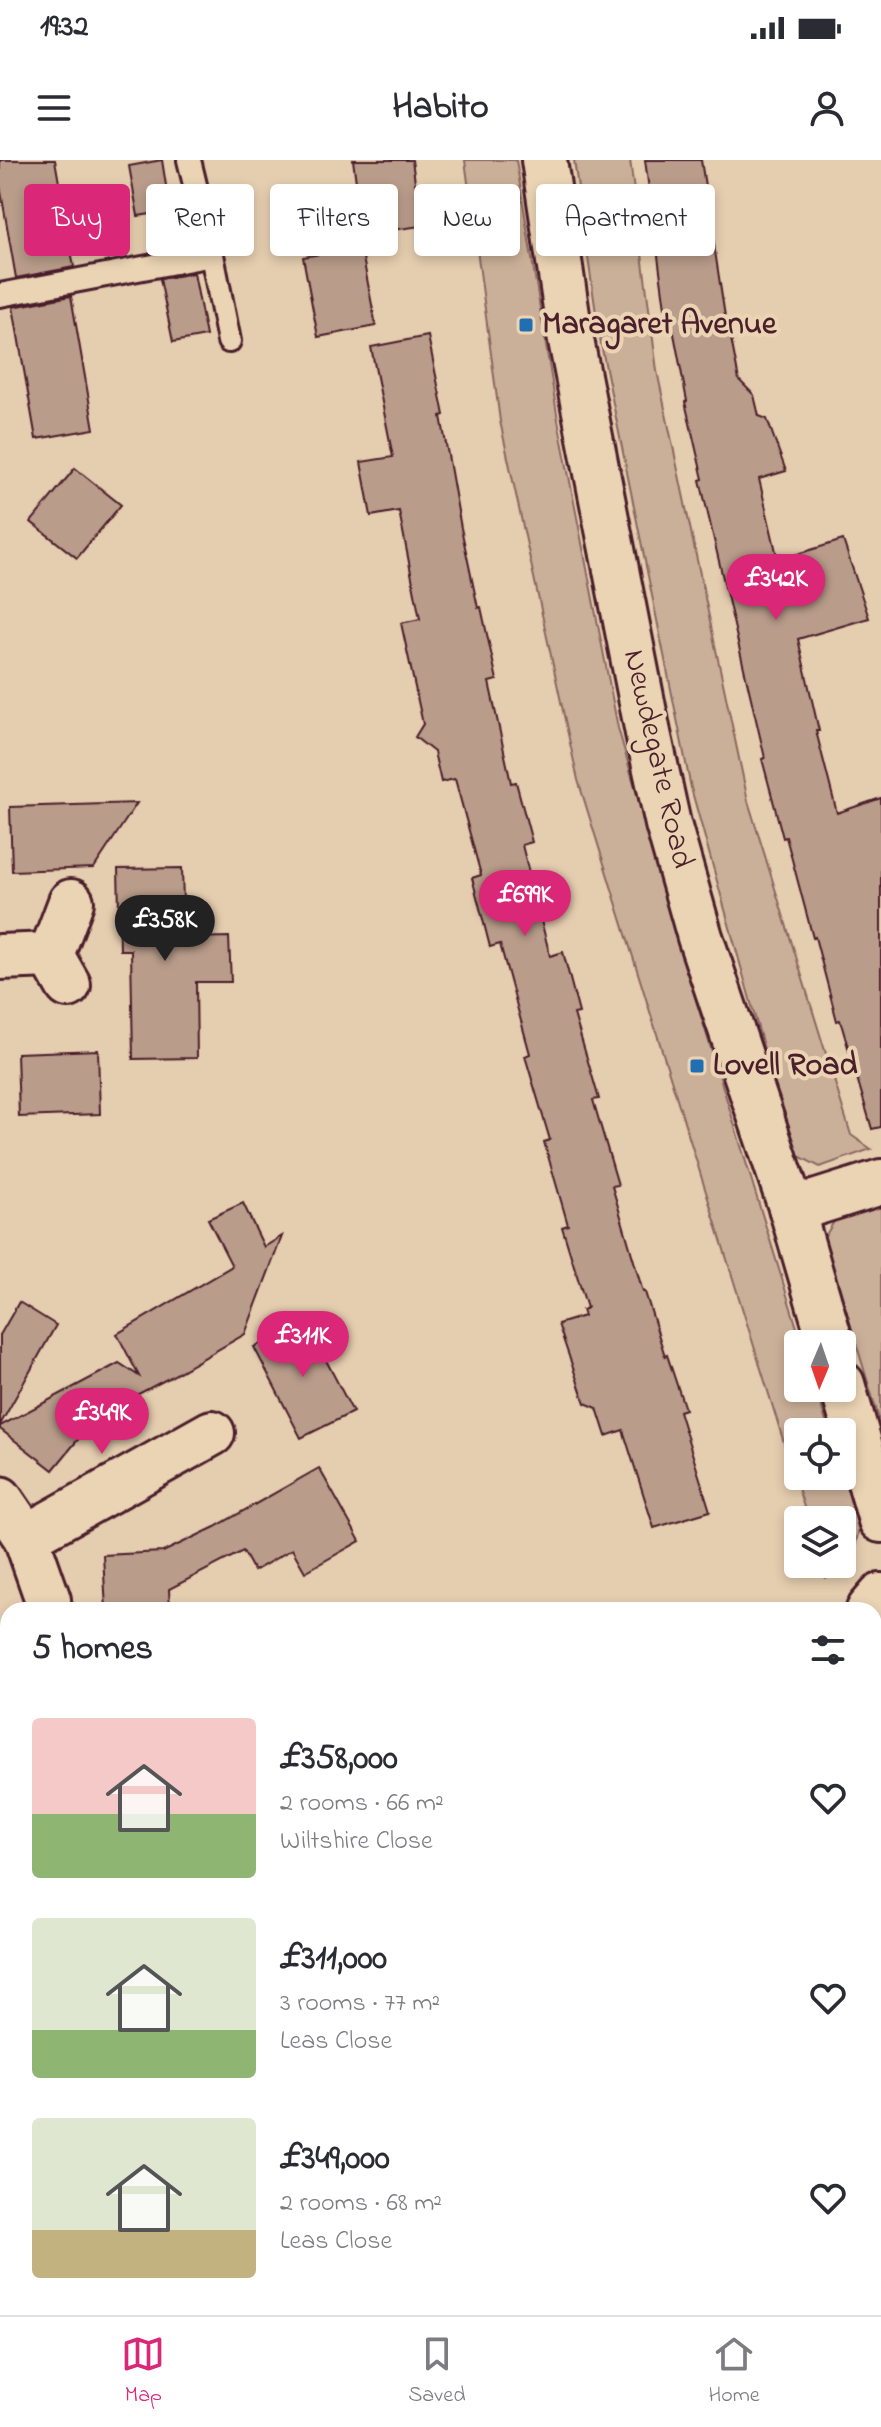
<!DOCTYPE html>
<html lang="en">
<head>
<meta charset="utf-8">
<style>
  :root { --surface:#fff; --page:#f2f2f3; --text:#2b2b33; --muted:#7c7c81; --line:#e1e1e2; --accent:#db2777 }
  body { margin:0; font-family:"Indie Flower",sans-serif; background:var(--page); color:var(--text); height:100vh; display:flex; flex-direction:column; font-size:30px; white-space:nowrap }
  * { box-sizing:border-box; margin:0 }
  p { font-size:26px; color:var(--muted) }
  .icon { flex:none; width:44px; height:44px; fill:none; stroke:currentColor; stroke-width:2; stroke-linecap:round; stroke-linejoin:round }
  .map { position:relative; flex:1; overflow:hidden }
  .drawer { position:absolute; left:0px; top:1442px; width:882px; height:714px; display:flex; flex-direction:column; background:var(--surface); border-radius:24px 24px 0 0; box-shadow:0 4px 12px #0003 }
  .drawer>* { flex:none }
  .banner { position:absolute; left:24px; top:24px; width:834px; height:72px; display:flex; gap:16px }
  .needle { width:52px; rotate:182deg }
  .buttons { position:absolute; left:784px; top:1170px; display:grid; gap:16px }
  .buttons a { display:grid; place-items:center; width:72px; height:72px; border-radius:8px; background:var(--surface); box-shadow:0 4px 12px #0003; font-size:40px }
  .price { position:absolute; translate:-50% -68px; padding:0 18px; border-radius:28px; background:var(--accent); color:#fff; font-size:26px; line-height:52px; filter:drop-shadow(0 2px 4px #0008) }
  .price::after { content:''; position:absolute; left:50%; top:48px; width:24px; height:18px; margin-left:-12px; background:inherit; clip-path:polygon(0 0,100% 0,50% 100%) }
  .price.current { background:#222; color:#fff }
  ul { padding:0; list-style:none }
  li { display:flex; align-items:center; gap:24px; height:200px; padding:0 32px }
  li span { display:grid; place-items:center; flex:none; width:224px; height:160px; border-radius:8px; color:#555 }
  li>.icon { margin-inline-start:auto }
  span .icon { width:96px; height:96px; fill:#fffc; stroke-width:1 }
  li b { font-size:34px }
  h2 { display:flex; justify-content:space-between; align-items:center; height:96px; padding:0 32px; font-size:34px }
  .chip { padding:0 28px; border-radius:8px; background:var(--surface); box-shadow:0 4px 12px #0003; font-size:28px; line-height:72px }
  .chip.current { background:var(--accent); color:#fff }
  .status { display:flex; justify-content:space-between; align-items:center; height:56px; padding:0 40px; background:var(--surface); direction:ltr }
  .status svg { height:22px; fill:currentColor }
  header { display:flex; justify-content:space-between; align-items:center; height:104px; padding:0 32px; background:var(--surface); font-size:36px; font-weight:700 }
  .tab-bar { display:flex; justify-content:space-around; align-items:center; height:112px; border-top:2px solid var(--line); background:var(--surface); font-size:22px; color:var(--muted) }
  .tab-bar a { display:grid; justify-items:center; gap:4px }
  .tab-bar .current { color:var(--accent) }
  .map>svg:first-child { display:block }
  .green { fill:#cbb099; stroke:#8a6862; stroke-width:2 }
  .building { fill:#b99c8a; stroke:#4a1f2b; stroke-width:2 }
  .lines { fill:none; stroke-linecap:round; stroke-linejoin:round }
  .lane-casing { stroke:#4a1f2b; stroke-width:28 }
  .street-casing { stroke:#4a1f2b; stroke-width:50 }
  .lane { stroke:#ebd4b4; stroke-width:22 }
  .street { stroke:#ebd4b4; stroke-width:44 }
  .poi-dot { fill:#1f6fb2; stroke:#ebd4b4; stroke-width:3 }
  .labels { text-anchor:middle; dominant-baseline:central; stroke-width:8; stroke-linejoin:round; paint-order:stroke }
  .poi-label { font-size:32px; font-weight:bold; fill:#4a1f2b; stroke:#ebd4b4; text-anchor:start }
  .street-label { font-size:32px; fill:#4a1f2b; stroke:#ebd4b4 }
</style>
</head>
<body>
<div class="status"><b>19:32</b><svg viewBox="0 0 49 12"><path d="M0 12V9h3v3zM5 12V6h3v6zM10 12V3h3v9zM15 12V0h3v12zM26 1h20v11H26zM47 4h2v5h-2z"/></svg></div>
<header><svg class="icon" aria-label="menu" viewBox="0 0 24 24"><path d="M4 6h16M4 12h16M4 18h16"/></svg>Habito<svg class="icon" aria-label="person" viewBox="0 0 24 24"><circle cx="12" cy="8" r="4"/><path d="M4 21q1-7 8-7t8 7"/></svg></header>
<div class="map">
<svg width="881" height="2155" viewBox="0 0 881 2155">
  <rect width="100%" height="100%" fill="#e5cdaf"/>
  <filter id="ink" filterUnits="userSpaceOnUse"><feTurbulence type="fractalNoise" baseFrequency=".0125" numOctaves="2"/><feDisplacementMap in="SourceGraphic" scale="16" xChannelSelector="R" yChannelSelector="G"/><feConvolveMatrix kernelMatrix="1 2 1 2 8 2 1 2 1" color-interpolation-filters="sRGB"/></filter>
  <g filter="url(#ink)">
    <g class="green">
      <polygon points="465,0 516,0 558,260 618,568 696,840 802,1184 798,1184 798,1228 816,1228 829,1272 798,1272 798,1316 842,1316 842,1313 859,1368 852,1403 826,1418 822,1404 842,1404 842,1360 808,1360 578,620 500,261"/>
      <polygon points="574,0 630,0 657,211 748,641 851,975 871,989 820,1007 793,993 691,628 599,174"/>
      <polygon points="881,1043 881,1265 824,1078 838,1055"/>
      <path d="M881,1470V1566C874,1541 866,1492 881,1470Z"/>
    </g>
    <g class="building">
      <polygon points="0,0 55,0 74,107 16,118 0,26"/>
      <polygon points="162,0 170,51 138,56 129,6"/>
      <polygon points="353,0 412,0 421,66 363,74"/>
      <polygon points="645,0 701,0 726,163 728,163 739,220 754,235 759,256 767,259 786,311 759,319 778,400 843,380 869,458 798,479 819,571 816,571 837,653 881,638 881,967 872,969 840,860 837,861 815,777 813,778 786,677 783,678 762,599 765,598 700,320 703,319 685,242 687,241 669,148 665,148"/>
      <polygon points="186,65 189,85 155,92 152,71"/>
      <polygon points="361,87 376,166 318,177 303,97"/>
      <polygon points="194,113 206,176 173,182 160,119"/>
      <polygon points="71,136 94,269 36,279 13,147"/>
      <polygon points="428,176 444,255 441,256 461,368 478,448 481,447 497,520 489,522 511,623 516,622 532,682 522,685 550,796 563,792 579,853 574,854 599,939 593,940 618,1025 612,1026 643,1132 645,1132 665,1196 667,1195 685,1249 679,1251 710,1351 654,1368 623,1270 606,1276 597,1248 585,1243 558,1164 584,1156 582,1150 587,1148 562,1067 568,1065 544,982 550,980 525,896 530,894 500,784 490,787 481,752 472,718 481,715 455,619 441,622 434,592 415,577 423,564 401,463 420,459 399,351 371,356 361,302 393,297 371,187"/>
      <polygon points="75,308 121,345 77,398 31,362"/>
      <polygon points="137,643 94,708 12,711 10,647"/>
      <polygon points="182,708 184,778 229,777 231,822 196,822 197,898 133,899 131,790 120,790 118,709"/>
      <polygon points="98,890 100,954 19,957 17,893"/>
      <polygon points="243,1043 264,1087 282,1076 245,1174 167,1219 98,1255 53,1310 0,1269 0,1266 119,1203 139,1216 117,1174 232,1106 208,1059"/>
      <polygon points="19,1142 56,1165 0,1265 0,1175"/>
      <polygon points="305,1160 353,1252 301,1278 254,1187"/>
      <polygon points="319,1308 360,1381 305,1412 292,1389 254,1411 243,1391 169,1429 170,1450 106,1450 103,1395 163,1392 215,1367"/>
    </g>
    <g class="lines">
      <g class="lane-casing">
        <g id="lane">
          <polyline points="189,0 212,95 229,181"/>
          <polyline points="0,135 212,95"/>
        </g>
      </g>
      <g class="street-casing">
        <g id="street">
          <polyline points="544,0 570,175 648,573 668,664 700,777 792,1050 831,1184"/>
          <polyline points="0,797 51,795"/>
          <polyline points="68,825 51,795 71,742"/>
          <polyline points="792,1050 881,1022"/>
          <polyline points="842,1224 881,1360"/>
          <polyline points="0,1339 26,1377 48,1440 49,1450"/>
          <polyline points="26,1377 212,1273"/>
          <polyline points="869,1450 881,1436"/>
          <polyline points="874,1631 881,1656"/>
          <polyline points="0,2046 8,2045"/>
          <polyline points="136,2148 138,2155"/>
        </g>
      </g>
      <use href="#lane" class="lane"/>
      <use href="#street" class="street"/>
    </g>
  </g>
  <g class="poi-dot">
    <rect x="518" y="157" width="16" height="16" rx="4"/>
    <rect x="689" y="898" width="16" height="16" rx="4"/>
  </g>
  <g class="labels">
    <g class="poi-label">
      <text x="542" y="165">Maragaret Avenue</text>
      <text x="713" y="906">Lovell Road</text>
    </g>
    <g class="street-label">
      <text transform="translate(657 599) rotate(77)">Newdegate Road</text>
    </g>
  </g>
</svg>
<div class="buttons">
<a><svg class="needle" viewBox="-14 -14 28 28"><path d="M0-13l5 13h-10z" fill="#e53935"/><path d="M0 13l5-13h-10z" fill="#7c7c81"/></svg></a>
<a><svg class="icon" aria-label="locate" viewBox="0 0 24 24"><circle cx="12" cy="12" r="6"/><path d="M12 2v4M12 18v4M2 12h4M18 12h4"/></svg></a>
<a><svg class="icon" aria-label="layers" viewBox="0 0 24 24"><path d="M12 4l9 5-9 5-9-5zM3 14l9 5 9-5"/></svg></a>
</div>
<b class="price" style="left:776px;top:462px">£342K</b>
<b class="price" style="left:525px;top:778px">£699K</b>
<b class="price current" style="left:165px;top:803px">£358K</b>
<b class="price" style="left:303px;top:1219px">£311K</b>
<b class="price" style="left:102px;top:1296px">£349K</b>
<div class="banner">
<a class="chip current">Buy</a>
<a class="chip">Rent</a>
<a class="chip">Filters</a>
<a class="chip">New</a>
<a class="chip">Apartment</a>
</div>
<section class="drawer">
<h2>5 homes<svg class="icon" aria-label="filters" viewBox="0 0 24 24"><path d="M4 7h16M4 17h16"/><circle cx="9" cy="7" r="2"/><circle cx="15" cy="17" r="2"/></svg></h2>
<ul>
<li><span style="background:linear-gradient(#f6c9c9 60%,#8fb573 0)"><svg class="icon" aria-label="home" viewBox="0 0 24 24"><path d="M3 11l9-7 9 7M6 9v11h12V9"/></svg></span><div><b>£358,000</b><p>2 rooms · 66 m²</p><p>Wiltshire Close</p></div><svg class="icon" aria-label="heart" viewBox="0 0 24 24"><path d="M12 20l-8-8c-3-5 5-10 8-4 3-6 11-1 8 4z"/></svg></li>
<li><span style="background:linear-gradient(#dfe7d0 70%,#8fb573 0)"><svg class="icon" aria-label="home" viewBox="0 0 24 24"><path d="M3 11l9-7 9 7M6 9v11h12V9"/></svg></span><div><b>£311,000</b><p>3 rooms · 77 m²</p><p>Leas Close</p></div><svg class="icon" aria-label="heart" viewBox="0 0 24 24"><path d="M12 20l-8-8c-3-5 5-10 8-4 3-6 11-1 8 4z"/></svg></li>
<li><span style="background:linear-gradient(#dfe7d0 70%,#c2b280 0)"><svg class="icon" aria-label="home" viewBox="0 0 24 24"><path d="M3 11l9-7 9 7M6 9v11h12V9"/></svg></span><div><b>£349,000</b><p>2 rooms · 68 m²</p><p>Leas Close</p></div><svg class="icon" aria-label="heart" viewBox="0 0 24 24"><path d="M12 20l-8-8c-3-5 5-10 8-4 3-6 11-1 8 4z"/></svg></li>
</ul>
</section>
</div>
<nav class="tab-bar">
<a class="current"><svg class="icon" aria-label="map" viewBox="0 0 24 24"><path d="M3 6l6-2 6 2 6-2v14l-6 2-6-2-6 2zM9 4v14M15 6v14"/></svg>Map</a>
<a><svg class="icon" aria-label="saved" viewBox="0 0 24 24"><path d="M7 4h10v16l-5-4-5 4z"/></svg>Saved</a>
<a><svg class="icon" aria-label="home" viewBox="0 0 24 24"><path d="M3 11l9-7 9 7M6 9v11h12V9"/></svg>Home</a>
</nav>
</body>
</html>
